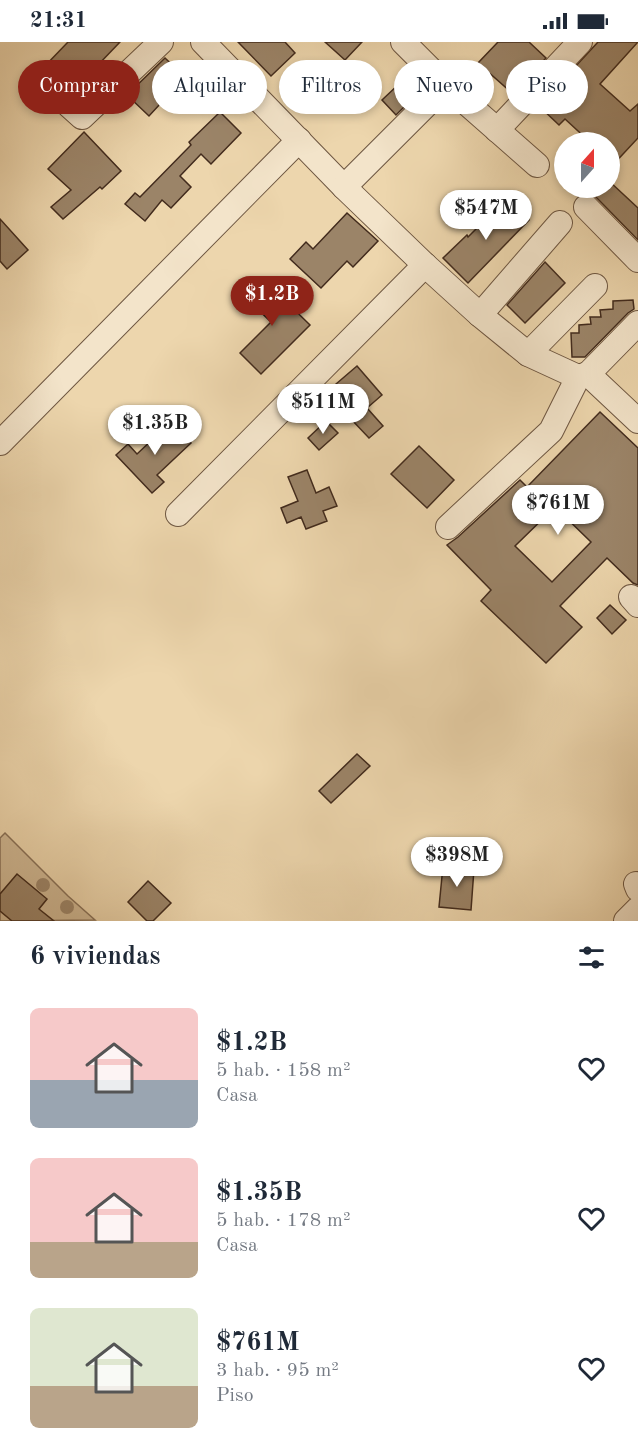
<!DOCTYPE html>
<html lang="es">
<head>
<meta charset="utf-8">
<style>
  :root { --surface:#fff; --page:#f6f6f7; --text:#1f2937; --muted:#747a83; --accent:#8f2418 }
  body { margin:0; font-family:"Old Standard TT",serif; background:var(--page); color:var(--text); height:100vh; display:flex; flex-direction:column; font-size:22px; white-space:nowrap }
  * { box-sizing:border-box; margin:0 }
  p { font-size:20px; color:var(--muted) }
  .icon { flex:none; width:33px; height:33px; fill:none; stroke:currentColor; stroke-width:2; stroke-linecap:round; stroke-linejoin:round }
  .map { position:relative; height:879px; overflow:hidden }
  .panel { display:flex; flex-direction:column; background:var(--surface); flex:1 }
  .panel>* { flex:none }
  .guide { position:absolute; left:18px; top:18px; width:603px; height:54px; display:flex; gap:12px }
  .needle { width:39px; rotate:21deg }
  .controls { position:absolute; left:554px; top:90px; display:grid; gap:12px }
  .controls a { display:grid; place-items:center; width:66px; height:66px; border-radius:50%; background:var(--surface); box-shadow:0 3px 9px #0003; font-size:30px }
  .price { position:absolute; translate:-50% -51px; padding:0 14px; border-radius:21px; background:#fff; color:#222; font-size:20px; line-height:39px; filter:drop-shadow(0 2px 3px #0008) }
  .price::after { content:''; position:absolute; left:50%; top:36px; width:18px; height:14px; margin-left:-9px; background:inherit; clip-path:polygon(0 0,100% 0,50% 100%) }
  .price.selected { background:var(--accent); color:#fff }
  ul { padding:0; list-style:none }
  li { display:flex; align-items:center; gap:18px; height:150px; padding:0 30px }
  li span { display:grid; place-items:center; flex:none; width:168px; height:120px; border-radius:9px; color:#555 }
  li>.icon { margin-inline-start:auto }
  span .icon { width:72px; height:72px; fill:#fffc; stroke-width:1 }
  li b { font-size:26px }
  h2 { display:flex; justify-content:space-between; align-items:center; height:72px; padding:0 30px; font-size:26px }
  .pill { padding:0 21px; border-radius:27px; background:var(--surface); box-shadow:0 3px 9px #0003; font-size:21px; line-height:54px }
  .pill.selected { background:var(--accent); color:#fff }
  .status { display:flex; justify-content:space-between; align-items:center; height:42px; padding:0 30px; background:var(--surface); direction:ltr }
  .status svg { height:16px; fill:currentColor }
  .map>svg:first-child { display:block }
  .green { fill:#d0b995; stroke:#897259; stroke-width:1.5 }
  .building { fill:#9b8468; stroke:#422b1d; stroke-width:1.5; fill-rule:evenodd }
  .lines { fill:none; stroke-linecap:round; stroke-linejoin:round }
  .minor-casing { stroke:#6d5641; stroke-width:26 }
  .minor { stroke:#f3e4ca; stroke-width:24 }
  .tree { fill:#9e876b }
</style>
</head>
<body>
<div class="status"><b>21:31</b><svg viewBox="0 0 49 12"><path d="M0 12V9h3v3zM5 12V6h3v6zM10 12V3h3v9zM15 12V0h3v12zM26 1h20v11H26zM47 4h2v5h-2z"/></svg></div>
<div class="map">
<svg width="638" height="879" viewBox="0 0 638 879">
  <rect width="100%" height="100%" fill="#edd6ad"/>
  <filter id="stains"><feTurbulence type="fractalNoise" baseFrequency=".00333" numOctaves="4"/><feColorMatrix values="0 0 0 0 .2 0 0 0 0 .09 0 0 0 0 .02 0 0 0 .5 -.17"/></filter>
  <radialGradient id="worn" r=".72"><stop offset=".6" stop-color="#630" stop-opacity="0"/><stop offset="1" stop-color="#630" stop-opacity=".3"/></radialGradient>
  <polygon class="green" points="5,791 68,854 95,878 0,879 0,796"/>
  <g class="building">
    <polygon points="68,0 120,0 74,48 45,24"/>
    <polygon points="238,0 285,0 295,11 271,34"/>
    <polygon points="325,0 362,0 345,18"/>
    <polygon points="498,0 529,0 546,16 512,51 478,21"/>
    <polygon points="598,0 638,0 600,42 630,69 638,62 638,96 609,127 609,100 590,100 565,77 559,83 539,64"/>
    <polygon points="165,16 185,35 149,74 127,53"/>
    <polygon points="400,41 414,55 396,73 382,58"/>
    <polygon points="220,70 241,91 211,122 201,112 180,134 191,145 171,166 162,158 145,179 125,162 135,151 140,155 191,103 189,100"/>
    <polygon points="84,90 121,129 102,147 100,145 63,177 51,165 71,148 48,127"/>
    <polygon points="609,139 638,166 638,198 594,153 601,146 609,146"/>
    <polygon points="507,156 529,178 468,241 443,216 467,193 468,195"/>
    <polygon points="347,171 378,199 353,225 347,219 321,246 290,217 306,200 313,207"/>
    <polygon points="0,177 28,208 7,227 0,219"/>
    <polygon points="545,220 565,241 525,281 507,263"/>
    <polygon points="263,237 310,283 261,332 240,311 271,280 245,255"/>
    <polygon points="633,258 634,267 628,271 585,315 572,315 571,291 579,291 579,283 591,282 590,275 601,275 600,268 613,267 613,259"/>
    <polygon points="357,324 382,353 367,366 383,384 369,396 351,377 360,369 336,342"/>
    <path d="M600,370L638,406V543L633,541L607,516L560,564L582,585L546,621L481,559L491,548L447,503L458,495L520,438L527,445ZM555,465L591,500L552,540L515,504Z"/>
    <polygon points="326,379 338,391 319,408 308,396"/>
    <polygon points="171,380 191,401 157,433 164,440 152,451 116,413 128,402 137,412"/>
    <polygon points="419,404 454,438 427,466 391,432"/>
    <polygon points="307,428 316,451 329,445 337,464 323,469 327,479 306,487 301,475 287,481 281,466 298,459 288,435"/>
    <polygon points="610,563 626,578 612,592 597,576"/>
    <polygon points="357,712 370,724 331,761 319,749"/>
    <polygon points="443,824 474,827 471,868 439,865"/>
    <polygon points="17,832 47,857 39,867 54,879 12,879 0,869 0,852"/>
    <polygon points="148,839 171,861 153,879 147,879 128,860"/>
  </g>
  <g class="lines">
    <g class="minor-casing">
      <g id="minor">
        <polyline points="203,0 344,145 425,223 480,273 528,312 578,335 588,332 638,379"/>
        <polyline points="403,0 446,43 537,123"/>
        <polyline points="41,38 82,75 161,0"/>
        <polyline points="497,88 580,0"/>
        <polyline points="344,145 446,43"/>
        <polyline points="586,165 638,218"/>
        <polyline points="480,273 560,181"/>
        <polyline points="528,312 595,244"/>
        <polyline points="588,332 638,281"/>
        <polyline points="0,401 299,98"/>
        <polyline points="178,472 425,223"/>
        <polyline points="448,485 551,389 578,335"/>
        <polyline points="631,555 638,563"/>
        <polyline points="636,842 638,847"/>
        <polyline points="626,879 638,867"/>
      </g>
    </g>
    <use href="#minor" class="minor"/>
  </g>
  <g class="tree">
    <circle cx="43" cy="843" r="7"/>
    <circle cx="67" cy="865" r="7"/>
  </g>
  <rect width="100%" height="100%" filter="url(#stains)"/>
  <rect width="100%" height="100%" fill="url(#worn)"/>
</svg>
<div class="controls">
<a><svg class="needle" viewBox="-14 -14 28 28"><path d="M0-13l5 13h-10z" fill="#e53935"/><path d="M0 13l5-13h-10z" fill="#747a83"/></svg></a>
</div>
<b class="price" style="left:486px;top:199px">$547M</b>
<b class="price selected" style="left:272px;top:285px">$1.2B</b>
<b class="price" style="left:323px;top:393px">$511M</b>
<b class="price" style="left:155px;top:414px">$1.35B</b>
<b class="price" style="left:558px;top:494px">$761M</b>
<b class="price" style="left:457px;top:846px">$398M</b>
<div class="guide">
<a class="pill selected">Comprar</a>
<a class="pill">Alquilar</a>
<a class="pill">Filtros</a>
<a class="pill">Nuevo</a>
<a class="pill">Piso</a>
</div>
</div>
<section class="panel">
<h2>6 viviendas<svg class="icon" aria-label="filters" viewBox="0 0 24 24"><path d="M4 7h16M4 17h16"/><circle cx="9" cy="7" r="2"/><circle cx="15" cy="17" r="2"/></svg></h2>
<ul>
<li><span style="background:linear-gradient(#f6c9c9 60%,#9aa5b1 0)"><svg class="icon" aria-label="home" viewBox="0 0 24 24"><path d="M3 11l9-7 9 7M6 9v11h12V9"/></svg></span><div><b>$1.2B</b><p>5 hab. · 158 m²</p><p>Casa</p></div><svg class="icon" aria-label="heart" viewBox="0 0 24 24"><path d="M12 20l-8-8c-3-5 5-10 8-4 3-6 11-1 8 4z"/></svg></li>
<li><span style="background:linear-gradient(#f6c9c9 70%,#b9a48a 0)"><svg class="icon" aria-label="home" viewBox="0 0 24 24"><path d="M3 11l9-7 9 7M6 9v11h12V9"/></svg></span><div><b>$1.35B</b><p>5 hab. · 178 m²</p><p>Casa</p></div><svg class="icon" aria-label="heart" viewBox="0 0 24 24"><path d="M12 20l-8-8c-3-5 5-10 8-4 3-6 11-1 8 4z"/></svg></li>
<li><span style="background:linear-gradient(#dfe7d0 65%,#b9a48a 0)"><svg class="icon" aria-label="home" viewBox="0 0 24 24"><path d="M3 11l9-7 9 7M6 9v11h12V9"/></svg></span><div><b>$761M</b><p>3 hab. · 95 m²</p><p>Piso</p></div><svg class="icon" aria-label="heart" viewBox="0 0 24 24"><path d="M12 20l-8-8c-3-5 5-10 8-4 3-6 11-1 8 4z"/></svg></li>
</ul>
</section>
</body>
</html>
